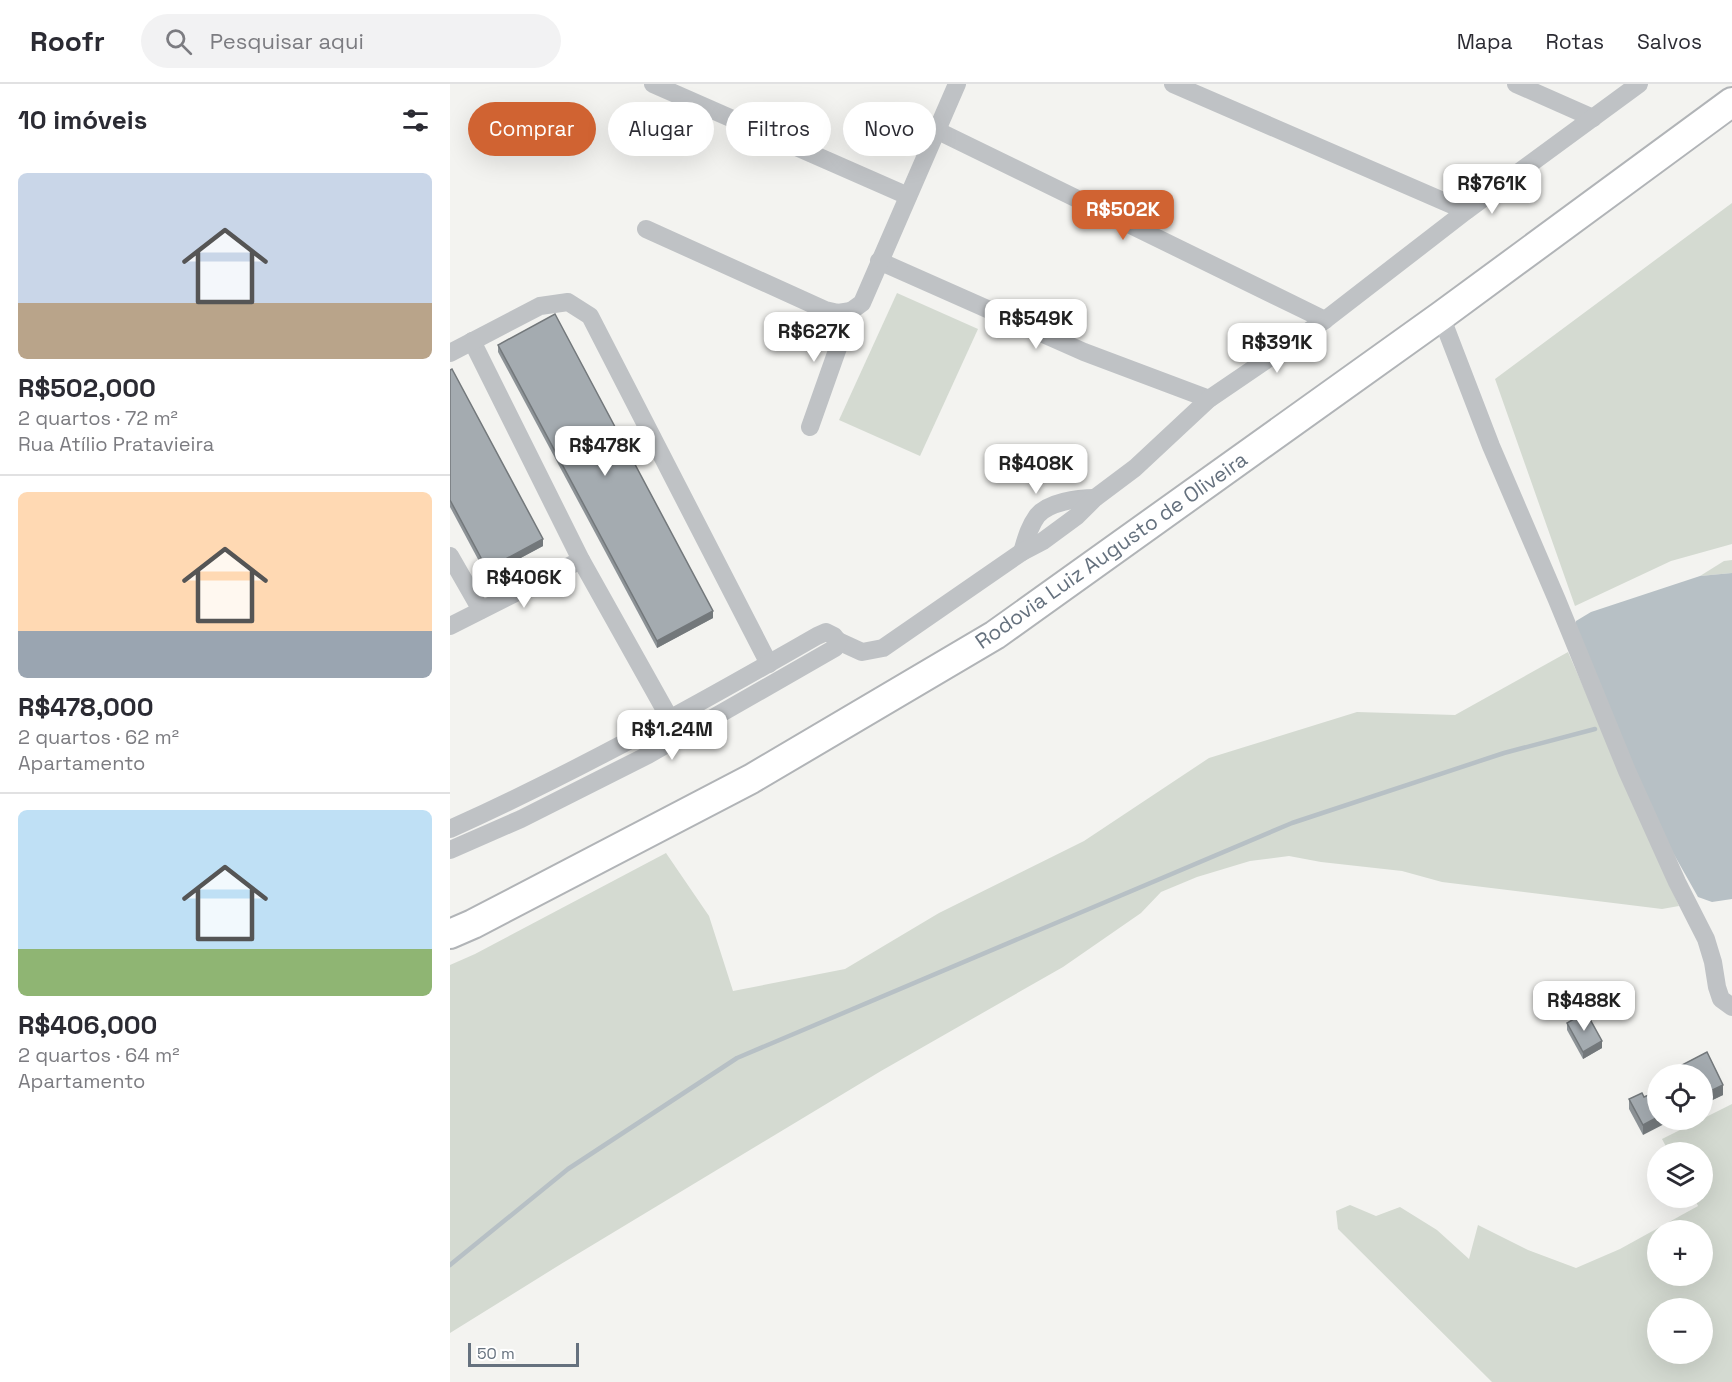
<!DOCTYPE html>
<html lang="pt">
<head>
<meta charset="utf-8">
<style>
  :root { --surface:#fff; --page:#f2f2f3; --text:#2b2b33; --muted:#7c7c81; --line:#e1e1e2; --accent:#d06332 }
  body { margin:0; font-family:"Space Grotesk",sans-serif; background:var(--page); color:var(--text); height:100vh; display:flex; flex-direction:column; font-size:22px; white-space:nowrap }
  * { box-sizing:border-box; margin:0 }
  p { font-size:20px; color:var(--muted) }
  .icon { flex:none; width:33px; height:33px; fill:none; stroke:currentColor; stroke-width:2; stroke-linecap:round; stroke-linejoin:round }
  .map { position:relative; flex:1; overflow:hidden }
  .drawer { display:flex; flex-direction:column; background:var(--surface); width:450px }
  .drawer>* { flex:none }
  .top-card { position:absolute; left:18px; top:18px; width:570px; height:54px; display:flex; gap:12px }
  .controls { position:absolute; left:1197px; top:980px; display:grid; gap:12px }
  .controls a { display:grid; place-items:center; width:66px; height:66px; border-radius:50%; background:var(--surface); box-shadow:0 6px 24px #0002; font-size:30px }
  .scale { position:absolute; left:18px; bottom:15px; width:111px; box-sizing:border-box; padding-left:6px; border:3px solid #65717e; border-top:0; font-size:16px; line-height:21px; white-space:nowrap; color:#65717e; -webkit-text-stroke:4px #fff; paint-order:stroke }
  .price { position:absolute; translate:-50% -51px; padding:0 14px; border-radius:12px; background:#fff; color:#222; font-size:20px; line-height:39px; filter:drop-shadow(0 2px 3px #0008) }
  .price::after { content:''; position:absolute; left:50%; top:36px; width:18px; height:14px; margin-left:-9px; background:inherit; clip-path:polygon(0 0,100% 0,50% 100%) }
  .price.selected { background:var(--accent); color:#fff }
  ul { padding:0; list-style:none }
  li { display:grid; align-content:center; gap:12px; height:318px; padding:0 18px }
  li+li { border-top:2px solid var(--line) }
  li span { display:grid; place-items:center; height:186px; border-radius:9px; color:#555 }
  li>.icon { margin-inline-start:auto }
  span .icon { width:108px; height:108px; fill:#fffc; stroke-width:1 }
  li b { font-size:26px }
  h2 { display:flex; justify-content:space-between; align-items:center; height:72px; padding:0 18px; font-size:26px }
  .pill { padding:0 21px; border-radius:27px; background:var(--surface); box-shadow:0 6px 24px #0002; font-size:21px; line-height:54px }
  .pill.selected { background:var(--accent); color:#fff }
  header { display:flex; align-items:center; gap:36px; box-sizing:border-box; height:84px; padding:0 30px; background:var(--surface); border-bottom:2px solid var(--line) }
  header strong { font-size:28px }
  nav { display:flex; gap:33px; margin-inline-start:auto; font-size:21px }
  .search { width:420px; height:54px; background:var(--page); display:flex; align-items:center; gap:15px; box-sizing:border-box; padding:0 21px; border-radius:33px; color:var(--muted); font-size:22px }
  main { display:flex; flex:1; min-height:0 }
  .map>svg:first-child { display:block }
  .green { fill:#d4dad1; fill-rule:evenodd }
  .water { fill:#b7c0c5 }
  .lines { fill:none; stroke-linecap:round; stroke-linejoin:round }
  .stream { stroke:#b7c0c5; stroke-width:4.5 }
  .trunk-casing { stroke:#b1b4b7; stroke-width:32 }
  .minor { stroke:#bfc2c5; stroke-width:18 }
  .trunk { stroke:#fff; stroke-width:28 }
  .wall { fill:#8d9397 }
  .shaded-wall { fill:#73787b }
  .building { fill:#a4abb0; stroke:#73787b; stroke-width:1.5 }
  .labels { text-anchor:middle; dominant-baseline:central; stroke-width:6; stroke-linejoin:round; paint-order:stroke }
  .street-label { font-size:21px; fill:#65717e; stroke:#fff }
</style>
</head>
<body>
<header>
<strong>Roofr</strong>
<div class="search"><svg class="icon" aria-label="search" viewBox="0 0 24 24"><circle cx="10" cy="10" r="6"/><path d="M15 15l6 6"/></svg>Pesquisar aqui</div>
<nav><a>Mapa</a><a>Rotas</a><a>Salvos</a></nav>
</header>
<main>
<section class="drawer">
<h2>10 imóveis<svg class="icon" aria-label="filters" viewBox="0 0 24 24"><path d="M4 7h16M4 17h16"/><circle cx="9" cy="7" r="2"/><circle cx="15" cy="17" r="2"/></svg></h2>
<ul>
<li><span style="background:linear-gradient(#c9d6e8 70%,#b9a48a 0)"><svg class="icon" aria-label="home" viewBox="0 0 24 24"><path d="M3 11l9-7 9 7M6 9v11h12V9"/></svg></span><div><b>R$502,000</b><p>2 quartos · 72 m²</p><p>Rua Atílio Pratavieira</p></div></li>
<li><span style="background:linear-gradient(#ffd9b3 75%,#9aa5b1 0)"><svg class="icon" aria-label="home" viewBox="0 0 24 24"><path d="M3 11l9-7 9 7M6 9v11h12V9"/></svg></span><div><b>R$478,000</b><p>2 quartos · 62 m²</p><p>Apartamento</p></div></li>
<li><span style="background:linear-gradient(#bfe0f5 75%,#8fb573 0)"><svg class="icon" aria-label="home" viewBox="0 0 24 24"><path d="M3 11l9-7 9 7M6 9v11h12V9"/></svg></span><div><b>R$406,000</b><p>2 quartos · 64 m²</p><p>Apartamento</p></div></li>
</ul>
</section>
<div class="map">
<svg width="1282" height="1298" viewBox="0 0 1282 1298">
  <rect width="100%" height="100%" fill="#f3f3f0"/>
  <g class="green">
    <polygon points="1282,119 1282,460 1221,477 1125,522 1045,295"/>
    <polygon points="447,209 528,245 470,372 389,336"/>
    <polygon points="1282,476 1282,489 1250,492 1274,477"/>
    <polygon points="1118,568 1229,822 1212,825 992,798 952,787 871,778 839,772 800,777 747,793 711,808 691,829 613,883 431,987 111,1180 0,1249 0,881 25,870 216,769 259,832 283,907 395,885 489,829 634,757 759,674 907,628 1005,631"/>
    <path d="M1282,1020V1298H1042L888,1145L886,1127L900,1121L926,1132L950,1123L987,1146L1019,1175L1028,1141L1078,1166L1126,1184L1170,1165L1248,1122L1244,1113H1252V1068H1219L1212,1055ZM1208,1146H1252V1191H1208ZM1208,1224H1252V1269H1208Z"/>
  </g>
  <polygon class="water" points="1282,489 1282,815 1262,818 1248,813 1195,719 1126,560 1126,537 1141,528 1250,492"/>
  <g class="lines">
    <polyline class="stream" points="0,1181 118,1085 287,974 842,739 1054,669 1145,645"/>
    <g class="trunk-casing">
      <polyline id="trunk" points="0,850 23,840 301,695 545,551 991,232 1282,18"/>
    </g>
    <g class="minor">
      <polyline points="203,0 458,112"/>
      <polyline points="723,0 1016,127"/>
      <polyline points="1066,0 1143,34"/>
      <polyline points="486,46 875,236"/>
      <polyline points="196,145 375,226 388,229 401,227"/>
      <polyline points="429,177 634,268 759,315"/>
      <polyline points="991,232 1041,362 1107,516 1177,687 1227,798 1256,855 1263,878 1267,903 1271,915 1282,923"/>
      <polyline points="22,257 131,476 220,635"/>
      <polyline points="0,269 90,222 118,218 140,232 319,580"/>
      <polyline points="360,343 401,227 412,219 507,0"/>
      <path d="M572,468C576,455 579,443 587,432C598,418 628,414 645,414"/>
      <polyline points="0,472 31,526"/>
      <polyline points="0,542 131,476"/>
      <polyline points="388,557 412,568 433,564 572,468 593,457 627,432 645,414 685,384 759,315 875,236 1016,127 1189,0"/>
      <path d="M0,745C126,688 247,621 367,552L376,548L384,552L388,557L385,564L198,671L71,735L0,766"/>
    </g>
    <use href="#trunk" class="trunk"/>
  </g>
  <g class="wall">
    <polygon points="48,261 263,534 207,564 48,268"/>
    <polygon points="0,286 93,462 37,492 0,423"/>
    <polygon points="1117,939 1152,964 1133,975 1117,946"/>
    <polygon points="1257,968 1273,1001 1273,1011 1252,1021 1252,990 1230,990 1230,982"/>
    <polygon points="1194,1013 1193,1051 1179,1025 1179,1015"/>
  </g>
  <g class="shaded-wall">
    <polygon points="93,455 93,462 37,492 37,485"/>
    <polygon points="263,527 263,534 207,564 207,557"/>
    <polygon points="1152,957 1152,964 1133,975 1133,968"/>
    <polygon points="1273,1001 1273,1011 1252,1021 1252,1011"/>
    <polygon points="1208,1033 1208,1035 1224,1035 1193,1051 1193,1041"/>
  </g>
  <g class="building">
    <polygon points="105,230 263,527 207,557 48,261"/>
    <polygon points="2,285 93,455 37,485 0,416 0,286"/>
    <polygon points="1136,928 1152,957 1133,968 1117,939"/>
    <polygon points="1257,968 1273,1001 1252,1011 1252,990 1234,990 1230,982"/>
    <polygon points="1208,1007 1208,1033 1193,1041 1179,1015 1192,1009 1194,1013"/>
  </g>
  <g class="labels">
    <g class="street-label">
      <text transform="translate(661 466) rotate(-35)">Rodovia Luiz Augusto de Oliveira</text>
    </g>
  </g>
</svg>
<div class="controls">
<a><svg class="icon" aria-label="locate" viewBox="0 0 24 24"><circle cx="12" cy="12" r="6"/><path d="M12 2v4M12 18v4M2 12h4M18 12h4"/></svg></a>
<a><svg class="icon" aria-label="layers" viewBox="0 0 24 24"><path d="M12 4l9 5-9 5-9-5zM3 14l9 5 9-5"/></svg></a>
<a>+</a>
<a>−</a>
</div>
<div class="scale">50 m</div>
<b class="price" style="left:1042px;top:131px">R$761K</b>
<b class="price selected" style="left:673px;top:157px">R$502K</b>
<b class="price" style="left:586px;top:266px">R$549K</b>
<b class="price" style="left:364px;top:279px">R$627K</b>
<b class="price" style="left:827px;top:290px">R$391K</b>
<b class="price" style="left:155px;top:393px">R$478K</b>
<b class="price" style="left:586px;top:411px">R$408K</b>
<b class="price" style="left:74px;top:525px">R$406K</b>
<b class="price" style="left:222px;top:677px">R$1.24M</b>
<b class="price" style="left:1134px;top:948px">R$488K</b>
<div class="top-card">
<a class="pill selected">Comprar</a>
<a class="pill">Alugar</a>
<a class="pill">Filtros</a>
<a class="pill">Novo</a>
</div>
</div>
</main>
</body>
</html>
